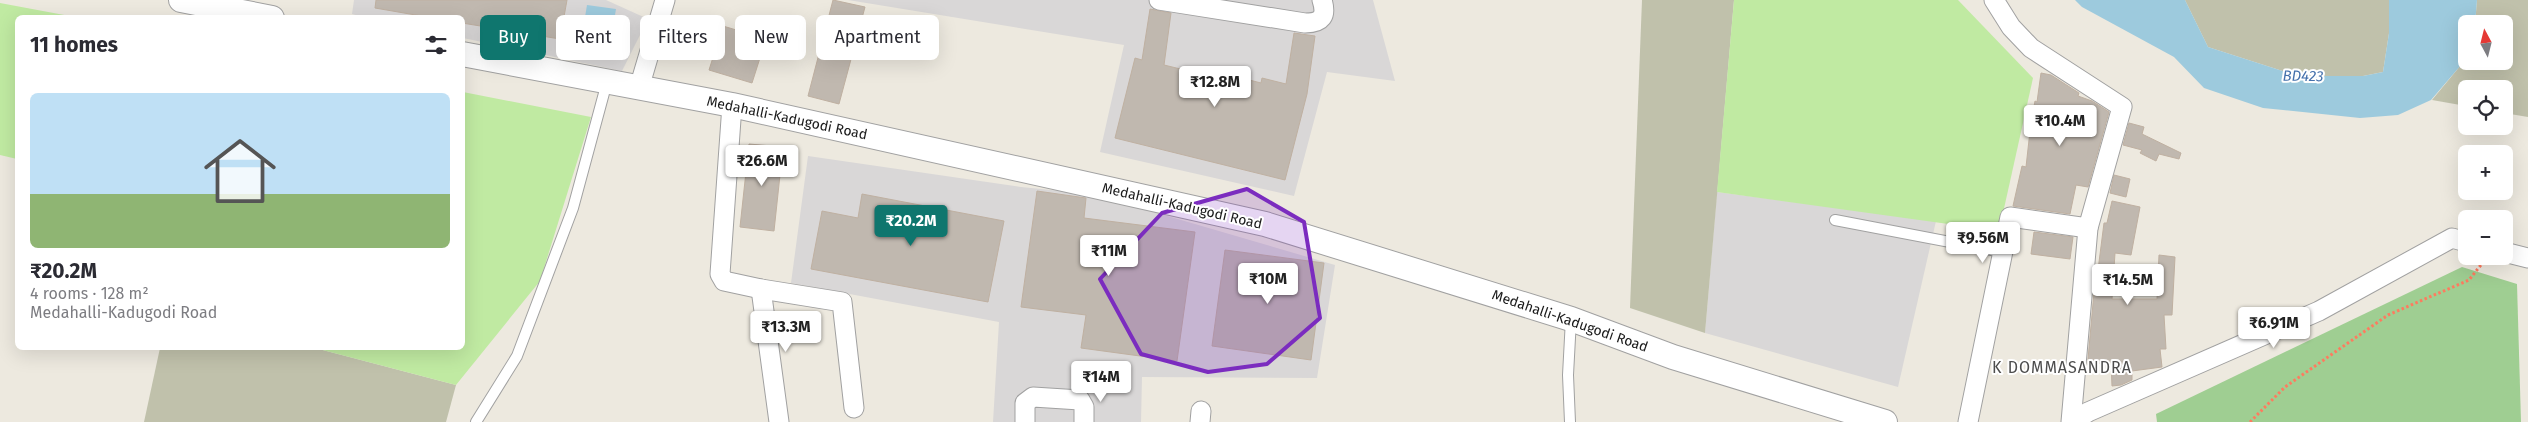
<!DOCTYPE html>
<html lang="en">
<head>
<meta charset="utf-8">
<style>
  :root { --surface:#fff; --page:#f2f2f3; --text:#2b2b33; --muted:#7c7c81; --accent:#0f766e }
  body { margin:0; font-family:"Fira Sans",sans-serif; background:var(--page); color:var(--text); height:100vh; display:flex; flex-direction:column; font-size:19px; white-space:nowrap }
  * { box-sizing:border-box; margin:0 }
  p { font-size:16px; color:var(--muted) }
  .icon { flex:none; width:28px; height:28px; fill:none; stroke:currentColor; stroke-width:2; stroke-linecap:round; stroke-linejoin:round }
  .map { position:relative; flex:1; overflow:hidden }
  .details { position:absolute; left:15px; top:15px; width:450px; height:335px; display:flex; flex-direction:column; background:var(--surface); border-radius:8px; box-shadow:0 5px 20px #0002 }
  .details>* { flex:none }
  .top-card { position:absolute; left:480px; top:15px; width:475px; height:45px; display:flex; gap:10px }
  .needle { width:32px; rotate:353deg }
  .buttons { position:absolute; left:2458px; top:15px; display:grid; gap:10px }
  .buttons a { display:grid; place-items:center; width:55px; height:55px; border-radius:8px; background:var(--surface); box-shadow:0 5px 20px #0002; font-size:25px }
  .price { position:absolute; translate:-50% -42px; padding:0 11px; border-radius:5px; background:#fff; color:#222; font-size:16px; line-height:32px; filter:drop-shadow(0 1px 2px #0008) }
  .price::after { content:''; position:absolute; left:50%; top:30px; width:15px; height:11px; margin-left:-8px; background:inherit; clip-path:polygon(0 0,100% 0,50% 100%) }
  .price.selected { background:var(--accent); color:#fff }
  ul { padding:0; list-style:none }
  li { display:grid; align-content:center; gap:10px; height:265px; padding:0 15px }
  li span { display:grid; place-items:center; height:155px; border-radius:8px; color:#555 }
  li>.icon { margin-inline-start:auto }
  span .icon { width:90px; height:90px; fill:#fffc; stroke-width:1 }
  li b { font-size:21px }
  h2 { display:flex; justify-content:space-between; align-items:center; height:60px; padding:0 15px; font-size:21px }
  .tag { padding:0 18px; border-radius:8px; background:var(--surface); box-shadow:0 5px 20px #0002; font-size:18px; line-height:45px }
  .tag.selected { background:var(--accent); color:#fff }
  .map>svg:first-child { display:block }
  .residential { fill:#d9d7d7 }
  .construction { fill:#c0c1ab }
  .grass { fill:#c0eaa2 }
  .forest { fill:#9fce92 }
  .water { fill:#9dcadd }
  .building { fill:#c0b8af; stroke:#bfb0a1 }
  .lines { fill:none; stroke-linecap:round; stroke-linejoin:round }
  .service-casing { stroke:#a1a1a1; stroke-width:12 }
  .minor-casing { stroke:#a1a1a1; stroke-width:21 }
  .tertiary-casing { stroke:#a1a1a1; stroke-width:26 }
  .path { stroke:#fe7b5f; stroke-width:3; stroke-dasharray:2.5 2.5; stroke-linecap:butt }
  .service { stroke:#fff; stroke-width:10 }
  .minor { stroke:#fff; stroke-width:19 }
  .tertiary { stroke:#fff; stroke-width:24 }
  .marked { fill:#7b2cbf; fill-opacity:0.2; stroke:#7b2cbf; stroke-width:4; stroke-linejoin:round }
  .labels { text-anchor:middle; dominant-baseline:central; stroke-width:4; stroke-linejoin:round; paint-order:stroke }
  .street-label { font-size:14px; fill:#1a1a1a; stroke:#fff }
  .water-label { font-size:15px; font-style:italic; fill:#4571ac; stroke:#fff }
  .quarter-label { font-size:16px; letter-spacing:1px; fill:#4d4d4d; stroke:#fff }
</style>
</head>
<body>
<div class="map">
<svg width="2528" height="422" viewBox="0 0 2528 422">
  <rect width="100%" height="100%" fill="#ede9df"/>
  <g class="residential">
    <polygon points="354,0 606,0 648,19 622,71 463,38 462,18 366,18 352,14"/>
    <polygon points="848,0 1373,0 1395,81 1327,72 1294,196 1100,152 1124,45"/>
    <polygon points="808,156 1021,187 1092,194 1335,265 1317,378 1142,377 1141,422 993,422 999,322 791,283"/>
    <polygon points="1717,192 1936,221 1898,387 1705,333"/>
  </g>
  <g class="construction">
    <polygon points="1642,0 1734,0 1705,333 1630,308"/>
    <polygon points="2185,0 2389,0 2389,33 2383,72 2363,76 2298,76 2208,47"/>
    <polygon points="2477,0 2528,0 2528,117 2504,113 2504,89 2466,89 2466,106 2432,100 2461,65 2466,52 2466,61 2504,61 2504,24 2475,24"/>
    <polygon points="160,348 315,348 456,385 446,422 144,422"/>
  </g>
  <g class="grass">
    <polygon points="1734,0 1958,0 2033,78 1999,231 1717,192"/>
    <polygon points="0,3 75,17 18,18 17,159 0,155"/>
    <polygon points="463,92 591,117 540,281 456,385 315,348 462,348"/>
  </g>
  <polygon class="forest" points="2462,267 2517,284 2521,422 2157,422 2156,414"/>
  <g class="water">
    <polygon points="2075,0 2185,0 2208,47 2298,76 2363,76 2383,72 2389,33 2389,0 2477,0 2475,24 2466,24 2466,52 2461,65 2431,100 2398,115 2360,118 2263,108 2204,88 2174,57 2082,7"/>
    <polygon points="587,5 616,9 614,21 585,17"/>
  </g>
  <g class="building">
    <polygon points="376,0 567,0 560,39 462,23 462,18 433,18 375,8"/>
    <polygon points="833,0 865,7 839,104 808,96"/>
    <polygon points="1150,9 1171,13 1164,65 1201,74 1203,68 1261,83 1262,78 1286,84 1294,33 1315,36 1307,94 1285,180 1115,138 1135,58 1142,60"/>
    <polygon points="723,26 766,39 752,83 709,70"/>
    <polygon points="2041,73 2051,75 2079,93 2078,96 2092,101 2109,112 2088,187 2076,185 2070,214 2013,206 2022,166 2026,167 2031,122 2035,101 2037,102"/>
    <polygon points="2129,123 2144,127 2142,134 2181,153 2179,159 2159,154 2156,161 2140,153 2142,150 2123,145"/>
    <polygon points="749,144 783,147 774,231 740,227"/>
    <polygon points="2114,175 2130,179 2126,197 2110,193"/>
    <polygon points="1037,191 1086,198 1084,218 1195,232 1177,361 1081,348 1086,315 1021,307"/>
    <polygon points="862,194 1004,221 988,302 811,269 822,211 858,218"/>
    <polygon points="2112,201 2140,207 2131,255 2115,253 2112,299 2157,299 2159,255 2175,257 2172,315 2164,315 2166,349 2160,349 2162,367 2132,371 2132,380 2121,385 2112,386 2111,362 2088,365 2088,359 2096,270 2098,270 2104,223 2107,223"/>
    <polygon points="2034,232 2073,237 2070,259 2031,254"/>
    <polygon points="1225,250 1324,263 1311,360 1212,346"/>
  </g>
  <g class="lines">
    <g class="service-casing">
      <g id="service">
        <polyline points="1835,220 2002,252"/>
        <polyline points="476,422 517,356 573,208 607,82"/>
        <polyline points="1570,422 1568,375 1571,319"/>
      </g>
    </g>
    <g class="minor-casing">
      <g id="minor">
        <path d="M1159,0L1305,23C1322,23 1327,16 1322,0"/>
        <polyline points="1994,0 2011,27 2031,48 2122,107 2088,228 2071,422"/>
        <polyline points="639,88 665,0"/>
        <polyline points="732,105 720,274 724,281 761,289 842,302 854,408"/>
        <polyline points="2504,252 2528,258"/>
        <polyline points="761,289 779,422"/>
        <polyline points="1025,422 1025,403 1033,397 1080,400 1084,407 1084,422"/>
        <polyline points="1200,422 1201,411"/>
        <polyline points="1968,422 2010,217 2088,228"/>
        <polyline points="2073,422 2088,412 2319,311 2452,238 2466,242"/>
      </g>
    </g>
    <g class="tertiary-casing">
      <g id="tertiary">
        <polyline points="181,0 272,18"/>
        <polyline points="462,54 732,105 1265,224 1571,319 1673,357 1885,422"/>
      </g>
    </g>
    <polyline class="path" points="2250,422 2285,387 2388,315 2469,280 2488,256"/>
    <use href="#service" class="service"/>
    <use href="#minor" class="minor"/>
    <use href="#tertiary" class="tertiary"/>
  </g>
  <path class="marked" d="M1247,189L1304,222L1320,318L1267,364L1208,372L1141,354L1100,279L1162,213Z"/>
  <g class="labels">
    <g class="street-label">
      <text transform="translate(787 118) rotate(12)">Medahalli-Kadugodi Road</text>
      <text transform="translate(1182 206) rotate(13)">Medahalli-Kadugodi Road</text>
      <text transform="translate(1570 321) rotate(19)">Medahalli-Kadugodi Road</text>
    </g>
    <g class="water-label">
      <text transform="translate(2303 76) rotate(1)">BD423</text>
    </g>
    <g class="quarter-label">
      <text x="2062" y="367">K DOMMASANDRA</text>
    </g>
  </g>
</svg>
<div class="buttons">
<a><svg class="needle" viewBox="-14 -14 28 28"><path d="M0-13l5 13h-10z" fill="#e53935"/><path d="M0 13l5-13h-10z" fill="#7c7c81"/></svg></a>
<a><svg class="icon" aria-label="locate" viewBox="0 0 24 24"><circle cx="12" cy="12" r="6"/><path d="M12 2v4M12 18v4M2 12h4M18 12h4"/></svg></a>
<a>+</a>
<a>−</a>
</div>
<b class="price" style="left:1215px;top:108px">₹12.8M</b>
<b class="price" style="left:2060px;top:147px">₹10.4M</b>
<b class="price" style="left:762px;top:187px">₹26.6M</b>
<b class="price selected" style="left:911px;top:247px">₹20.2M</b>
<b class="price" style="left:1983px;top:264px">₹9.56M</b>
<b class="price" style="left:1109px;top:277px">₹11M</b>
<b class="price" style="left:1268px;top:305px">₹10M</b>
<b class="price" style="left:2128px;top:306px">₹14.5M</b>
<b class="price" style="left:2274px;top:349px">₹6.91M</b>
<b class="price" style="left:786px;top:353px">₹13.3M</b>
<b class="price" style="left:1101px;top:403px">₹14M</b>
<div class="top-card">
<a class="tag selected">Buy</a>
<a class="tag">Rent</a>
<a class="tag">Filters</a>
<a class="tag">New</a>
<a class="tag">Apartment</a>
</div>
<section class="details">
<h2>11 homes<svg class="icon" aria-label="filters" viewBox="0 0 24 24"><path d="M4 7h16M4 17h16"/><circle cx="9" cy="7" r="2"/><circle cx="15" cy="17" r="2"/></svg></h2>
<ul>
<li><span style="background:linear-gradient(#bfe0f5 65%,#8fb573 0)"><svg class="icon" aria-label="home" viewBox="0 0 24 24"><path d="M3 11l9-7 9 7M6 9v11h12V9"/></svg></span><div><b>₹20.2M</b><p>4 rooms · 128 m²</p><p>Medahalli-Kadugodi Road</p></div></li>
</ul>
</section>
</div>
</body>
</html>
